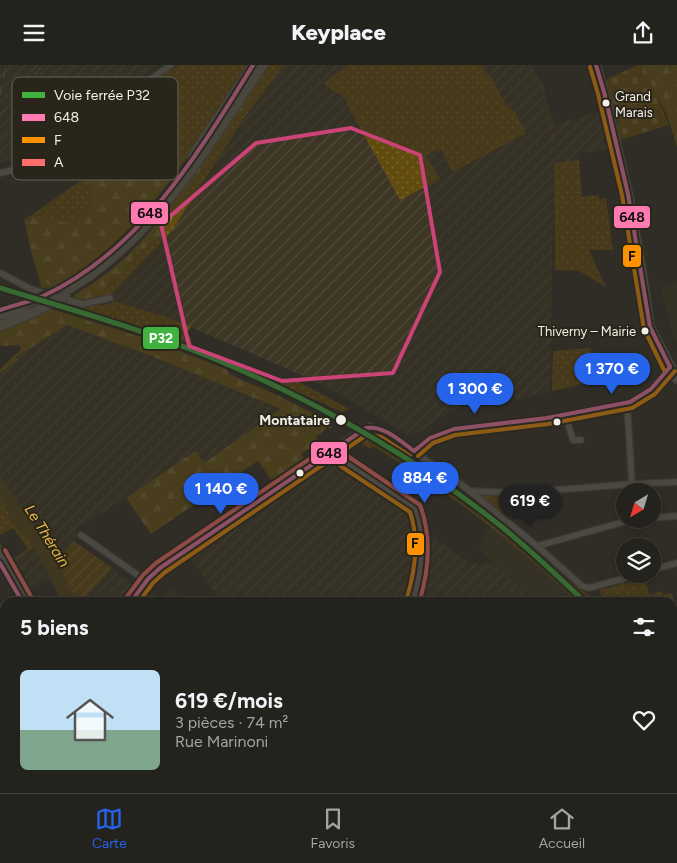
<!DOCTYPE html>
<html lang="fr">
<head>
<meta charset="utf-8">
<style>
  :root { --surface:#24221c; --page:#2c2a25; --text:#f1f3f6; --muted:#a3a4a3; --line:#413f3b; --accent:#2563eb }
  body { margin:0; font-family:Figtree,sans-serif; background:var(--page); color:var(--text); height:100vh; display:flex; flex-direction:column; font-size:19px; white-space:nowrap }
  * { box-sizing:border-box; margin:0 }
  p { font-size:16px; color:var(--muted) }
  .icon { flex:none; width:28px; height:28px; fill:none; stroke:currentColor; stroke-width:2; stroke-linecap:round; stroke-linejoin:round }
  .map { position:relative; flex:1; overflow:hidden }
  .details { position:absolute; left:0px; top:532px; width:678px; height:196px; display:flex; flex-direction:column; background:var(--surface); border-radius:15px 15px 0 0; box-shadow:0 2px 8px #0003,0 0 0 1px var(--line) }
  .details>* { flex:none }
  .needle { width:32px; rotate:218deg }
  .controls { position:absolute; left:616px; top:418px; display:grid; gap:10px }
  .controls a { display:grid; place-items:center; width:45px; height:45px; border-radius:50%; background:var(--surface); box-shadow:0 2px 8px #0003,0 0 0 1px var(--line); font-size:25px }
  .price { position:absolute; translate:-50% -42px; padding:0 11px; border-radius:18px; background:var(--accent); color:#fff; font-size:16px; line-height:32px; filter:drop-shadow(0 1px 2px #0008) }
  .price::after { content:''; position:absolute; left:50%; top:30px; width:15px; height:11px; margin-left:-8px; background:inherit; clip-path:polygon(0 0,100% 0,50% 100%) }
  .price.active { background:#222; color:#fff }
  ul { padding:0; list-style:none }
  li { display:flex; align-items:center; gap:15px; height:125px; padding:0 20px }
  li+li { border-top:1px solid var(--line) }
  li span { display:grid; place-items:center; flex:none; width:140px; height:100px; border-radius:8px; color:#555 }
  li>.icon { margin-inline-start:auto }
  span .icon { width:60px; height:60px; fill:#fffc; stroke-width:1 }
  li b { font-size:21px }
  h2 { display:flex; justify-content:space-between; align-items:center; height:60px; padding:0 20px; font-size:21px }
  header { display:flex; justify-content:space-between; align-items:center; height:65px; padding:0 20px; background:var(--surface); font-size:22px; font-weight:800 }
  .tab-bar { display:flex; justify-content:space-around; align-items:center; height:70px; border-top:1px solid var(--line); background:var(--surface); font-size:14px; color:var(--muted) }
  .tab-bar a { display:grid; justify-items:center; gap:2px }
  .tab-bar .active { color:var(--accent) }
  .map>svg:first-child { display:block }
  .built { fill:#3d3625 }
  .industrial { fill:url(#industrial-furrows) }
  .grass { fill:url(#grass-dots) }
  .forest { fill:url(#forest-firs) }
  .cemetery { fill:url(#cemetery-stones) }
  .park { fill:url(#park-tufts) }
  .garden { fill:url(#garden-furrows) }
  .water { fill:#55441a }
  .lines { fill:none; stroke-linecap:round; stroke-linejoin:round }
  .stream { stroke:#55441a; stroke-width:1 }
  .street-casing { stroke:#4c4943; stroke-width:8 }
  .secondary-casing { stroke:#4c4943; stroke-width:11 }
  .primary-casing { stroke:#4c4943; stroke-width:11 }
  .street { stroke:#6a6862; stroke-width:5.5 }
  .secondary { stroke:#6a6862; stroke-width:9 }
  .primary { stroke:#676459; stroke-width:9 }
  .rail { stroke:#66635d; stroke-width:1; stroke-dasharray:9 9; stroke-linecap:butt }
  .primary-bridge-casing { stroke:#4c4943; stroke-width:11; stroke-linecap:butt }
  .primary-bridge { stroke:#676459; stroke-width:9 }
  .bus-1-casing { stroke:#29251a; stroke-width:8 }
  .bus-2-casing { stroke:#29251a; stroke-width:8 }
  .bus-3-casing { stroke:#29251a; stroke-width:8 }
  .bus-1 { stroke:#ff7ab1; stroke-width:4 }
  .bus-2 { stroke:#ff9200; stroke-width:4 }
  .bus-3 { stroke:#ff6d6d; stroke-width:4 }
  .rail-1-casing { stroke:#29251a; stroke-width:9 }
  .rail-1 { stroke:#40b240; stroke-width:5 }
  .marked { fill:none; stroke:#cc4377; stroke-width:4; stroke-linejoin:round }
  .bus-dot { fill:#f2efe8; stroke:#29251a; stroke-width:2 }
  .labels { text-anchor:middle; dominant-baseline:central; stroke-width:4; stroke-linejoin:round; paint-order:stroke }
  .bus-label { font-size:13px; fill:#f2efe8; stroke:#29251a; text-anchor:start }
  .stop-label { font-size:14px; font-weight:bold; fill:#f2efe8; stroke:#29251a; text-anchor:end }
  .water-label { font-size:15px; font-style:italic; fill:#e8b843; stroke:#29251a }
  .key { fill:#29251a; stroke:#656258; stroke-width:1 }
  .key-label { font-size:14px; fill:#f2efe8 }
  .line-badge { stroke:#29251a; stroke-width:2 }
  .badge-label { font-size:14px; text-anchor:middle; font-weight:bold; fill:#fff }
  .pale-badge-label { font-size:14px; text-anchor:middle; font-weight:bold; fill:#111 }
</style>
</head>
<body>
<header><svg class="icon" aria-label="menu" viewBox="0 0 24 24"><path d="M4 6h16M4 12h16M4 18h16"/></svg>Keyplace<svg class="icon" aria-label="share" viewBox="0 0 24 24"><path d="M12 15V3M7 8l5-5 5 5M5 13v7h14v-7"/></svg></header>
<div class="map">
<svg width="677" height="728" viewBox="0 0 677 728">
  <defs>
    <pattern id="industrial-furrows" width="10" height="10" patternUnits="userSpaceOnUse" patternTransform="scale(1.25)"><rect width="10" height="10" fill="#3d3625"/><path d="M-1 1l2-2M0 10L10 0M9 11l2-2" fill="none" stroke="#504a3a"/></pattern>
    <pattern id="grass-dots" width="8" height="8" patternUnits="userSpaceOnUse" patternTransform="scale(1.25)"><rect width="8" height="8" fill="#624b0e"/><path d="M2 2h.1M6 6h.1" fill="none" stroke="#796531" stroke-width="1.8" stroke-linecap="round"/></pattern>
    <pattern id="forest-firs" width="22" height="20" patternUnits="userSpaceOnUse" patternTransform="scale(1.25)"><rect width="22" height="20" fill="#675013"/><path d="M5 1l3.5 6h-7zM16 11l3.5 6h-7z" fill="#7d6a35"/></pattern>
    <pattern id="cemetery-stones" width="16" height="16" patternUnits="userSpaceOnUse" patternTransform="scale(1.25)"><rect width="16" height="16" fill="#624b0e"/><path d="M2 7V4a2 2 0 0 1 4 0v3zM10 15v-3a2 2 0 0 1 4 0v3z" fill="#796531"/></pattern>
    <pattern id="park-tufts" width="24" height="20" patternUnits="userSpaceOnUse" patternTransform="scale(1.25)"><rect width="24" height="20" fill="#624b0e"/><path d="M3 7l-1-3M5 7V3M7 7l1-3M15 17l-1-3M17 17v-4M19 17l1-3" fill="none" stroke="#796531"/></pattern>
    <pattern id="garden-furrows" width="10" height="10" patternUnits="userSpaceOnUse" patternTransform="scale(1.25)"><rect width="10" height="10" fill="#624b0e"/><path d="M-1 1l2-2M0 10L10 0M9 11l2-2" fill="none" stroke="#796531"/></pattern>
  </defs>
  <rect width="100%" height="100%" fill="#302d26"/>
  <g class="built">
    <polygon points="677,217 677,276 675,276 661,221"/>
    <polygon points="0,221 112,256 224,294 223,296 308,335 366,367 374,368 398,382 465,430 512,466 558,505 590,537 538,537 494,499 478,481 490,462 448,430 364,376 357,368 322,348 231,305 147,274 0,228"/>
    <polygon points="672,625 677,630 677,690 673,695"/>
    <polygon points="517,724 655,724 652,728 513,728"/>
  </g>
  <g class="industrial">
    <polygon points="0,0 159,0 88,50 52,72 10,96 8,94 0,99"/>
    <polygon points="284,0 532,0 540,15 554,60 603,45 611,83 579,89 579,95 554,98 550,326 517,335 509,317 501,316 411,372 344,332 306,312 170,253 113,236 111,230 171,167 245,52"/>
    <polygon points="67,260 146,289 282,345 204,399 194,386 126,433 74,465 79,469 55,499 45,482 36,488 50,513 28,527 8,499 42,477 17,434 0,412 0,308 18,295 15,292"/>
    <polygon points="329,392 407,439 414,447 417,459 469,498 494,499 538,537 220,537 188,490 279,425"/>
    <polygon points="112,503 139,524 144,519 160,533 171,522 187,537 152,537 145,531 134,537 81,538"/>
    <polygon points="360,724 517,724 513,728 367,728"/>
  </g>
  <g class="grass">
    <path d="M178,0H249C209,60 171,124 119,174C98,193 75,208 52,224L41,222L24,155L114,93L92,59Z"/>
    <polygon points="267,0 284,0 245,52 171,167 111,230 82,237 77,236 83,235 101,228 107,223 111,215 121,211 137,187 152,178 160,172 177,148 182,144 185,128 251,33 253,23"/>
    <path d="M348,0H481L484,6L490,10L506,40L515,47L526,68L453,107L440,83L426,91L440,114L400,135L348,41C346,26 330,29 324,18Z"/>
    <polygon points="579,95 582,132 598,130 600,134 606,133 613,185 589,185 606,222 579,206 555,205 554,98"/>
    <polygon points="113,236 170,253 191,262 185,269 190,272 193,283 58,239 62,237 81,242 99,239 102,241 109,238 111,239"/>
    <polygon points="591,283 591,286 606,290 612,295 627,291 632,308 552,326 553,286"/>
    <polygon points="283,313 293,318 295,315 350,344 342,347 279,319"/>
    <path d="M366,367L374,368L398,382L459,424L512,466L574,520L592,532L596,531L610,537H590C522,472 447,415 366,367Z"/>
    <path d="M361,371C441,418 515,474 582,537H577C515,478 447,425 373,381L370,384L357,376L348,380Z"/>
    <polygon points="0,429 12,456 19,466 26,469 33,483 8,499 0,484 0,477 8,493 11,495 28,484 13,463 0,470"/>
    <polygon points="646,514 649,530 662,526 663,529 672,528 677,548 673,549 672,538 626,537 619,530 612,534 606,533 600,529 600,525 604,521 606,524 618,520 618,518 623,516 625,519"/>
  </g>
  <g class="forest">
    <polygon points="641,0 677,0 677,82 667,50"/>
    <path d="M258,15L251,30V33L185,128L182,144L177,148L160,172L152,178L137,187L121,211L111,215L107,223L101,228L83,235L77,236L74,233V230C139,193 171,141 212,80C226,58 242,36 258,15Z"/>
    <path d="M134,75L166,87L181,100C156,134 129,166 97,193C84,204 69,213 55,222C34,219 31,181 26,163L30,156L37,151C47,151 62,158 68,158C82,157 95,140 92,126C90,121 87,117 87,111L114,92L123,78Z"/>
    <polygon points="51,244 147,274 226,304 229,309 279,331 332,358 330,361 332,362 331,364 328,362 316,372 319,378 301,389 307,399 275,420 258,396 151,469 126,433 195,386 204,398 281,344 146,289 67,260 16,292 18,295 0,308 0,304 21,284 20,280 0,281 0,265"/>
  </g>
  <polygon class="cemetery" points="638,0 644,0 669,60 620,75 616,60 618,58 617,53 613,51 605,15"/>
  <polygon class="park" points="480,431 480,430 517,433 518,449 510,454 510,452 509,453"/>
  <polygon class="garden" points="74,476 112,503 81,537 75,537 66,515 55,499"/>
  <polygon class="water" points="0,412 17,434 66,515 75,537 61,537 49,510 26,470 19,466 12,456 0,429"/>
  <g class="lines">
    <polyline class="stream" points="542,18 554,78"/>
    <g class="street-casing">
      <g id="street">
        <polyline points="0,108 17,104 40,91 171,0"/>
        <polyline points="0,208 29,223 46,229"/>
        <polyline points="62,234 83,239 110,233"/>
        <polyline points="627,338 632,419"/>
        <polyline points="565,349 573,375 581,375"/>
        <path d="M333,384L345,397L415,443C427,470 422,510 412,538"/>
        <polyline points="414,386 430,373 454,364 547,353 630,337 651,324 670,302"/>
        <polyline points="470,426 517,428 632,419 677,417"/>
        <polyline points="652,453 677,451"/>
        <polyline points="81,470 146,516"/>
        <polyline points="537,481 627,456 645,454"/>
        <polyline points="652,505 677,498"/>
        <polyline points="130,538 148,514 160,503 248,444 256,436 276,422 343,377 370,361 383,366 461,419 537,481 582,521 589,523 640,509"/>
        <polyline points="0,607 5,606"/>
        <polyline points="0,706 5,710"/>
        <polyline points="21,724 26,728"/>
        <polyline points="151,724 155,728"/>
        <polyline points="207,724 209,728"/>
        <polyline points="165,728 172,724"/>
      </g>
    </g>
    <g class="secondary-casing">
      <g id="secondary">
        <polyline points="596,0 604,27 628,129 642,208 650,262 677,314"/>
        <polyline points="0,488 28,538"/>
        <polyline points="672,706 677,700"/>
        <polyline points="196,724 200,728"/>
        <polyline points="660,728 662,724"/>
      </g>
    </g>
    <g class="primary-casing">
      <g id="primary">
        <polyline points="192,92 253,0"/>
        <path d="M60,229C151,180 206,83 263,0"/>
        <polyline points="0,250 30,242"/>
        <polyline points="0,261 30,249"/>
      </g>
    </g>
    <use href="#street" class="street"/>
    <use href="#secondary" class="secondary"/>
    <use href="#primary" class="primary"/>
    <g class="rail">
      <polyline points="0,30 6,0"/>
      <polyline points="0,51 43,0"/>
    </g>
    <g class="primary-bridge-casing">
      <g id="primary-bridge">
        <polyline points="21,240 53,227"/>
        <polyline points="30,249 66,231"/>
      </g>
    </g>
    <use href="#primary-bridge" class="primary-bridge"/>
    <g class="bus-1-casing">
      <g id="bus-1">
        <polyline points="596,0 604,27 628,129 650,262 670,302"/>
        <path d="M0,245C14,240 30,237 43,231C141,186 199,87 253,0"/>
        <polyline points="414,386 430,373 454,364 547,353 630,337 651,324 670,302"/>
        <polyline points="0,498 23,538"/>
        <path d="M130,538L148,514L160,503L366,363C384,360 400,376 414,386"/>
      </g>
    </g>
    <g class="bus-2-casing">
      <g id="bus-2">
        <polyline points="590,2 598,29 622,130 644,264 664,305"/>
        <path d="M328,388L342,402L410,447C420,476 415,507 406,536"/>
        <polyline points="418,391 433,378 455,370 548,359 632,343 655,329 675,306"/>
        <polyline points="138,538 153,518 164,508 368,369 381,372 410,391"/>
      </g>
    </g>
    <g class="bus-3-casing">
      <g id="bus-3">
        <polyline points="5,485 33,535"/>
        <path d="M125,534L143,510L156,498L333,378L337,379L349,392L420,440C432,472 429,506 419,538"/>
      </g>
    </g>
    <use href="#bus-1" class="bus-1"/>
    <use href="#bus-2" class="bus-2"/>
    <use href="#bus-3" class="bus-3"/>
    <g class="rail-1-casing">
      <path id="rail-1" d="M0,223C69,244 138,263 205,290C311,333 412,390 502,462C531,486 559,512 586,538"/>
    </g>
    <use href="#rail-1" class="rail-1"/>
  </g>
  <path d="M0 0H677V728H0ZM351,63L420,90L440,207L393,308L282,316L189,281L161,159L256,78Z" fill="#302d26" fill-opacity=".55" fill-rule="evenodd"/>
  <path class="marked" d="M351,63L420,90L440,207L393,308L282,316L189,281L161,159L256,78Z"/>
  <g class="bus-dot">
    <circle cx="606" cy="38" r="4.5"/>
    <circle cx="645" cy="266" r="4.5"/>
    <circle cx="341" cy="355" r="6"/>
    <circle cx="557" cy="357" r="4.5"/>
    <circle cx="300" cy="408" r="4.5"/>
  </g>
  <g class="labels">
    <g class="bus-label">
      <text x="615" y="31">Grand<tspan x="615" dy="16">Marais</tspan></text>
      <text x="636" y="266" text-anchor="end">Thiverny – Mairie</text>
    </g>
    <g class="stop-label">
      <text x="330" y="355">Montataire</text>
    </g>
    <g class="water-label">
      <text transform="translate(47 471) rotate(58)">Le Thérain</text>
    </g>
  </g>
  <rect x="12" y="12" width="166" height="103" rx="8" class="key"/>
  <rect x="22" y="27" width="23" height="6" fill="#40b240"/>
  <rect x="22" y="49" width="23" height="7" fill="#ff7ab1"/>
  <rect x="22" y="72" width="23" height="6" fill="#ff9200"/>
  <rect x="22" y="94" width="23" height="7" fill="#ff6d6d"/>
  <g class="key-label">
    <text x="54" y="35">Voie ferrée P32</text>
    <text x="54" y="57">648</text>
    <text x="54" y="80">F</text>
    <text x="54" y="102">A</text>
  </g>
  <g class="line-badge">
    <rect x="130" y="136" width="39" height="24" rx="5" fill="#ff7ab1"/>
    <rect x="613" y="140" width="38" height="24" rx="5" fill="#ff7ab1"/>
    <rect x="622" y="179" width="20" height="24" rx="5" fill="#ff9200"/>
    <rect x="142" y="261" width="38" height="24" rx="5" fill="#40b240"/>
    <rect x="310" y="376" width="38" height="24" rx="5" fill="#ff7ab1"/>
    <rect x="406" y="467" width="19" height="24" rx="5" fill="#ff9200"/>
  </g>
  <g class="badge-label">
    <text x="161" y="278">P32</text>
  </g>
  <g class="pale-badge-label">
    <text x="150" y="153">648</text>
    <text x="632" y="157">648</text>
    <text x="632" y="196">F</text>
    <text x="329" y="393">648</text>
    <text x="415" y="483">F</text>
  </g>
</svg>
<div class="controls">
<a><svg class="needle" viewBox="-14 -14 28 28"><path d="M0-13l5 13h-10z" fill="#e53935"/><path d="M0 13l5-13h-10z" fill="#a3a4a3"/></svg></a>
<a><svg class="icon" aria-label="layers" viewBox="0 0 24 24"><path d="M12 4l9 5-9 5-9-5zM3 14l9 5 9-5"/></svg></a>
</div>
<b class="price" style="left:612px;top:330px">1 370 €</b>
<b class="price" style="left:475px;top:350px">1 300 €</b>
<b class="price" style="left:425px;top:439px">884 €</b>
<b class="price" style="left:221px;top:450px">1 140 €</b>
<b class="price active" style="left:530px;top:462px">619 €</b>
<section class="details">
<h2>5 biens<svg class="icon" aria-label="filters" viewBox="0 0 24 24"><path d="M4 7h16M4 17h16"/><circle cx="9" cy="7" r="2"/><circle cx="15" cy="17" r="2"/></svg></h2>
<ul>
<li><span style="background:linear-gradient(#bfe0f5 60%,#7fa58c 0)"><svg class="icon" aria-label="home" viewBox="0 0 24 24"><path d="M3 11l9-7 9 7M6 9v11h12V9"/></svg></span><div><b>619 €/mois</b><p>3 pièces · 74 m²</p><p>Rue Marinoni</p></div><svg class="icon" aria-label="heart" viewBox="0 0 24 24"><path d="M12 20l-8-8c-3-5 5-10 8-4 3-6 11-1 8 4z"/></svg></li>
</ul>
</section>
</div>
<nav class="tab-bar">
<a class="active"><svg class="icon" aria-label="map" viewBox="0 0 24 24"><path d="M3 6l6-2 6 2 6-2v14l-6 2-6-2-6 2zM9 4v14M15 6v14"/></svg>Carte</a>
<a><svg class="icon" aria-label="saved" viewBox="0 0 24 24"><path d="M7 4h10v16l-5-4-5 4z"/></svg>Favoris</a>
<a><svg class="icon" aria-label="home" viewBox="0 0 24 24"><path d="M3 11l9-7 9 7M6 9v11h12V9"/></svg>Accueil</a>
</nav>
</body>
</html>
